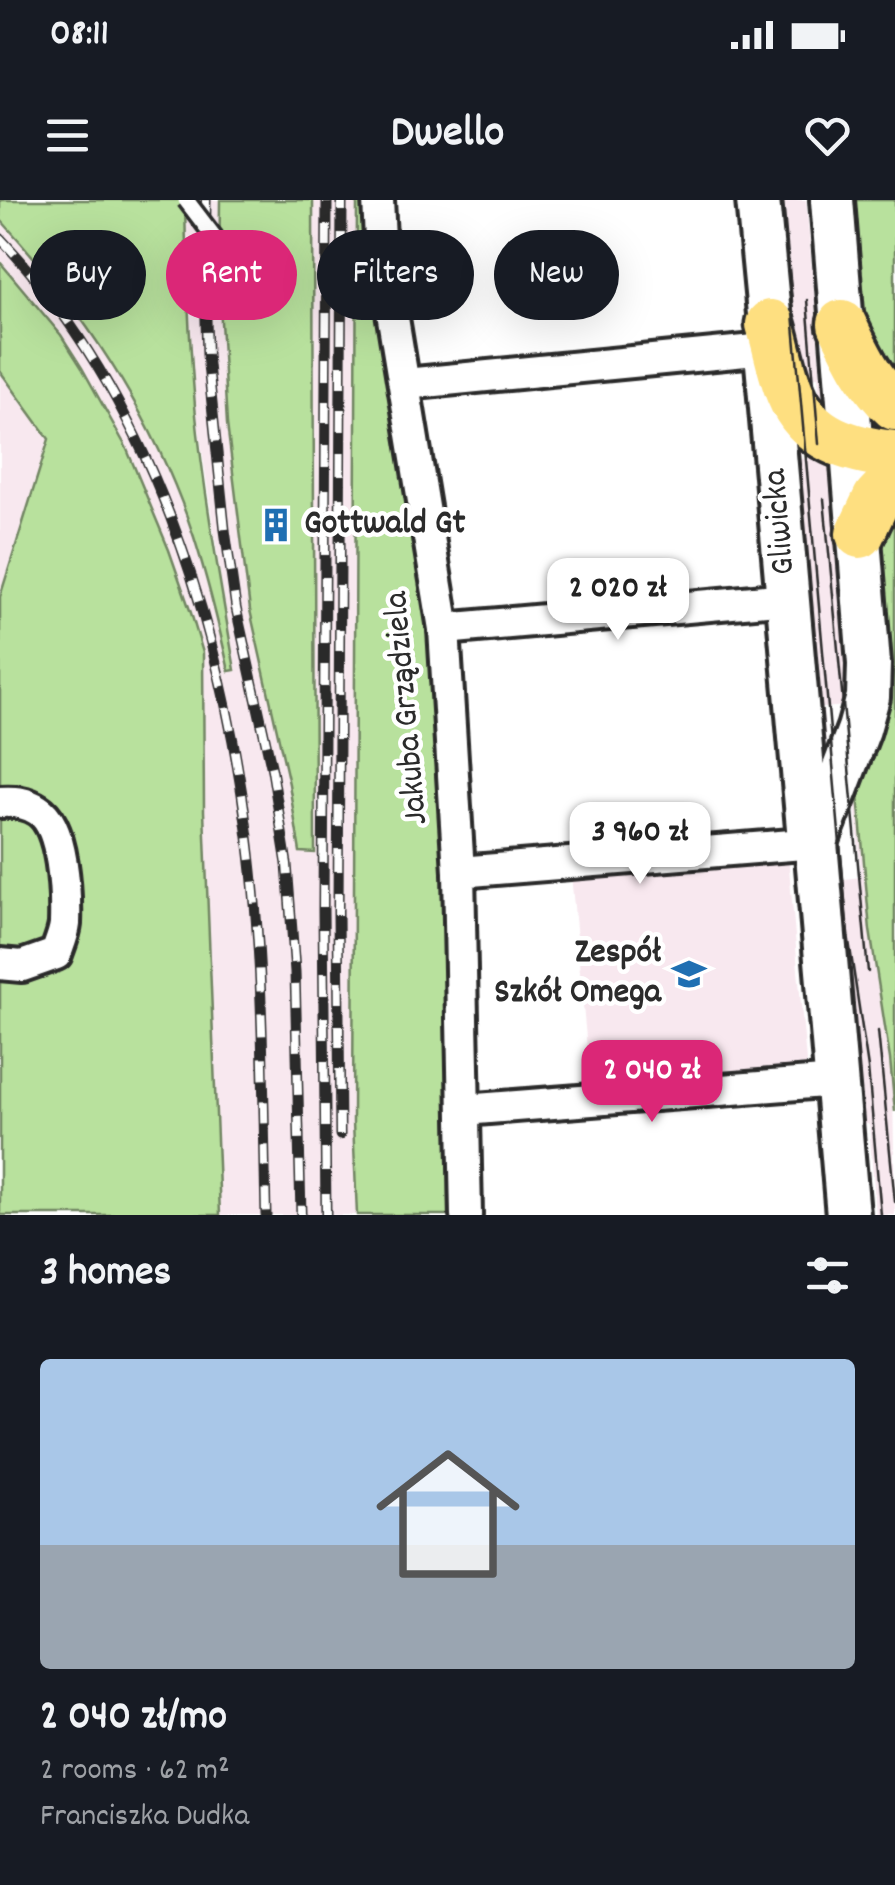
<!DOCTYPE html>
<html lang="en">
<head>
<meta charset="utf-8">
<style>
  :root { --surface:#171b24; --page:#242831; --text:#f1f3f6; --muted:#9ea1a6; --line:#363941; --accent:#db2777 }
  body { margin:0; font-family:Dekko,sans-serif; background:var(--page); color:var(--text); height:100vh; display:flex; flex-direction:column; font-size:38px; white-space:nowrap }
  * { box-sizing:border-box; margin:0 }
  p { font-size:32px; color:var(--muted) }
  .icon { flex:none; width:55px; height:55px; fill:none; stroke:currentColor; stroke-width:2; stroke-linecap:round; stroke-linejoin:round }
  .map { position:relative; height:1015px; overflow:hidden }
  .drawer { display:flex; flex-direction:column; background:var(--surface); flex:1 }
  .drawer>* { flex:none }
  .top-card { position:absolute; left:30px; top:30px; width:835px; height:90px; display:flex; gap:20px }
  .price { position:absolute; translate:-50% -85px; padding:0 22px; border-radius:20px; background:#fff; color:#222; font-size:32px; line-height:65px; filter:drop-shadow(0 2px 5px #0008) }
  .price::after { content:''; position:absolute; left:50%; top:60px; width:30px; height:22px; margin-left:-15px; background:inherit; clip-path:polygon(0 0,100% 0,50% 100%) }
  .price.on { background:var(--accent); color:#fff }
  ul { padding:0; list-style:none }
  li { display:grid; align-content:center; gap:20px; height:530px; padding:0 40px }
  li+li { border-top:2px solid var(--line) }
  li span { display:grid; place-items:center; height:310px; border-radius:10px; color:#555 }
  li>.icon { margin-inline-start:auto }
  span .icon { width:180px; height:180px; fill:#fffc; stroke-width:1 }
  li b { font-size:42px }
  h2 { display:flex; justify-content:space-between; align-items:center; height:120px; padding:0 40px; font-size:42px }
  .chip { padding:0 35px; border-radius:45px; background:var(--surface); box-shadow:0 10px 40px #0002; font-size:35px; line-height:90px }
  .chip.on { background:var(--accent); color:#fff }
  .status { display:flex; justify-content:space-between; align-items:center; height:70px; padding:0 50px; background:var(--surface); direction:ltr }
  .status svg { height:28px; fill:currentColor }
  header { display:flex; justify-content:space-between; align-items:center; height:130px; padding:0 40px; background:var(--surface); font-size:45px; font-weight:800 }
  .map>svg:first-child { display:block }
  .built { fill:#f8e8ef }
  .green { fill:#b8e19d; stroke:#728664; stroke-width:2.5 }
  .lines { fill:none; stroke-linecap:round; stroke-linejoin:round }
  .street-casing { stroke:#2b2b2b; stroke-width:38 }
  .secondary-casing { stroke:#2b2b2b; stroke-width:50 }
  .primary-casing { stroke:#2b2b2b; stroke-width:55 }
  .street { stroke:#fff; stroke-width:30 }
  .secondary { stroke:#fff; stroke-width:42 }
  .primary { stroke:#fedf80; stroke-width:48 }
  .tram { stroke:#2b2b2b; stroke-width:2.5 }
  .rail-casing { stroke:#2b2b2b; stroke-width:11 }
  .rail { stroke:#fff; stroke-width:8; stroke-dasharray:22; stroke-linecap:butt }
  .lane-bridge-casing { stroke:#2b2b2b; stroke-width:22; stroke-linecap:butt }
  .lane-bridge { stroke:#fff; stroke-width:15 }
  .labels { text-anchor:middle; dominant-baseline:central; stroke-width:9; stroke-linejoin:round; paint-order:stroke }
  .street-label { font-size:35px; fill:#2b2b2b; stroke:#fff }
  .poi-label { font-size:35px; font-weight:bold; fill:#2b2b2b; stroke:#fff; text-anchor:start }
</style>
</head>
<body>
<div class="status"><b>08:11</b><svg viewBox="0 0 49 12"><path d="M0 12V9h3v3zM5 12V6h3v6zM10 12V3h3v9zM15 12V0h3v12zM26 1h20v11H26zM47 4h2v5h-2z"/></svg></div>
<header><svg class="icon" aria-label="menu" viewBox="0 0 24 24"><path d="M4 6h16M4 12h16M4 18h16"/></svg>Dwello<svg class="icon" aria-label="heart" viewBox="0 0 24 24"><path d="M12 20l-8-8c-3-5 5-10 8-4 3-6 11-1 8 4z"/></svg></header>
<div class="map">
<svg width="895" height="1015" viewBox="0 0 895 1015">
  <rect width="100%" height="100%" fill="#fff"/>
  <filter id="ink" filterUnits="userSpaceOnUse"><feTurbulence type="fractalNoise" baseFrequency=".01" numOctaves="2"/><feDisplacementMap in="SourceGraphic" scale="20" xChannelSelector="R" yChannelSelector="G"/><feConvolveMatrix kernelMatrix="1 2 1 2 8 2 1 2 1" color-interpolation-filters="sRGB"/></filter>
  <g filter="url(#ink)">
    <g class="built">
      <polygon points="185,0 357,0 353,922 357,1015 220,1015 204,611 203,453 191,413 169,350 126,247 82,168 61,135 0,62 0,19 27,49 78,113 121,178 148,228 173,283 194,336 229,470 234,470 196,208 189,127"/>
      <polygon points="776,0 806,0 825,223 822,221 818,177 795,179"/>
      <polygon points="0,171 49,239 0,397"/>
      <polygon points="795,230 800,235 802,259 828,255 850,509 846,506 823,508 828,565 825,573"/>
      <polygon points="856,572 870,730 893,888 895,1015 876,1015 869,924 865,924 859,864 840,736 837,680 861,677 853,578"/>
      <polygon points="788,656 807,873 619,887 615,880 590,882 571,674"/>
    </g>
    <g class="green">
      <path d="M0,0H185C186,69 189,137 195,206C204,294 220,382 235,470L229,471C219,426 208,381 194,337C155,218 84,111 0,19Z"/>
      <polygon points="220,0 313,0 315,653 300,652 289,584 250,410 227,224 219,87"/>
      <polygon points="357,0 371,0 428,430 445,671 448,1015 357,1015 353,922"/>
      <polygon points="846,0 895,0 895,188 868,155"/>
      <polygon points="0,62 61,135 82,168 126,247 169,350 191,413 203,453 204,611 220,1015 0,1015 0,397 49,239 0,171"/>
      <polygon points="895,292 895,912 890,859 870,730 856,572 874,352"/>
    </g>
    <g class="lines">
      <g class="street-casing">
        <g id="street">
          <polyline points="378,0 380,39 444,429 459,672 466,1015"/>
          <polyline points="405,184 766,149"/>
          <polyline points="444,429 788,398"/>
          <path d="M0,602C14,601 26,602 38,610C64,626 66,695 65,724C64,734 59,745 56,754L22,766L0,764"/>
          <polyline points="459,672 816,643"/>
          <polyline points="464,910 836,881"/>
        </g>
      </g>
      <g class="secondary-casing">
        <g id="secondary">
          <polyline points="758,0 770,124 767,163 808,628 816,643 848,1015"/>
          <polyline points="816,642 859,529 868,497 869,464 832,0"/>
        </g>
      </g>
      <g class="primary-casing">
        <g id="primary">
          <path d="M770,124C777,147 781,172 790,194C808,239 851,250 895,255"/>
          <path d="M842,124C856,154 870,184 895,206"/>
          <polyline points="860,334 877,298 895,279"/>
        </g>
      </g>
      <use href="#street" class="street"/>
      <use href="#secondary" class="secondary"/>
      <use href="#primary" class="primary"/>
      <g class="tram">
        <polyline points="783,0 848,734 868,868 881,1015"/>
        <polyline points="807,100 819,244"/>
        <polyline points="824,299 868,772"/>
        <polyline points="878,831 895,1002"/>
      </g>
      <g class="rail-casing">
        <g id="rail">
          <polyline points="206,0 205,85 207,155 225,330 236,408 272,570 287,664 295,772 301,1015"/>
          <path d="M0,38C151,197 221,424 248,637C264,762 263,889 266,1015"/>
          <polyline points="340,935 338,712 342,0"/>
          <polyline points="326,1015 323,711 327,0"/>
        </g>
      </g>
      <use href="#rail" class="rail"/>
      <g class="lane-bridge-casing">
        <polyline id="lane-bridge" points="186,0 215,38"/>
      </g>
      <use href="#lane-bridge" class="lane-bridge"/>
    </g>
  </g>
  <defs>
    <g id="building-bare" transform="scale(2.7)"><path d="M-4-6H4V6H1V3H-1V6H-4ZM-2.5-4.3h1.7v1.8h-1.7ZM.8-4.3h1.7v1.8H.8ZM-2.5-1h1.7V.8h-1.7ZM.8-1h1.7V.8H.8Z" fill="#1f6fb2" stroke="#fff" stroke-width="2.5" paint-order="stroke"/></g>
    <g id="school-bare" transform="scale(2.7)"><path d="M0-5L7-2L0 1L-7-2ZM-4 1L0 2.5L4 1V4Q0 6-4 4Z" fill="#1f6fb2" stroke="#fff" stroke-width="2.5" paint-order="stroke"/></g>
  </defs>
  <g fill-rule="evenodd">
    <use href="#building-bare" x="276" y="325"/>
    <use href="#school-bare" x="689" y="774"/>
  </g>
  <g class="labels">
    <g class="street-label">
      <text transform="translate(781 322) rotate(-95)">Gliwicka</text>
      <text transform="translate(408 508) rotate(-95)">Jakuba Grządziela</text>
    </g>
    <g class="poi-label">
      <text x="304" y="325">Gottwald Gt</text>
      <text x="661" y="754" text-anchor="end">Zespół<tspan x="661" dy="40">Szkół Omega</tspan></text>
    </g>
  </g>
</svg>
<b class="price" style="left:618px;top:443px">2 020 zł</b>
<b class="price" style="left:640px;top:687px">3 960 zł</b>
<b class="price on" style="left:652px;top:925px">2 040 zł</b>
<div class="top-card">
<a class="chip">Buy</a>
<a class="chip on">Rent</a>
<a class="chip">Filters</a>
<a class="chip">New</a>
</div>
</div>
<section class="drawer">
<h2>3 homes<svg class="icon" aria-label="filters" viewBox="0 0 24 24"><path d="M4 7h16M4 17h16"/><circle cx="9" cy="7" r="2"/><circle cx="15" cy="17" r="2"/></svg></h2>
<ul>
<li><span style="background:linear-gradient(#a9c7e8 60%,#9aa5b1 0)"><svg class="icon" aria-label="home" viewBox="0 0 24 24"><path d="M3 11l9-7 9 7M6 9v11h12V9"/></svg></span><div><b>2 040 zł/mo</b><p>2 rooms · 62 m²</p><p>Franciszka Dudka</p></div></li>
</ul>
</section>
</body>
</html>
